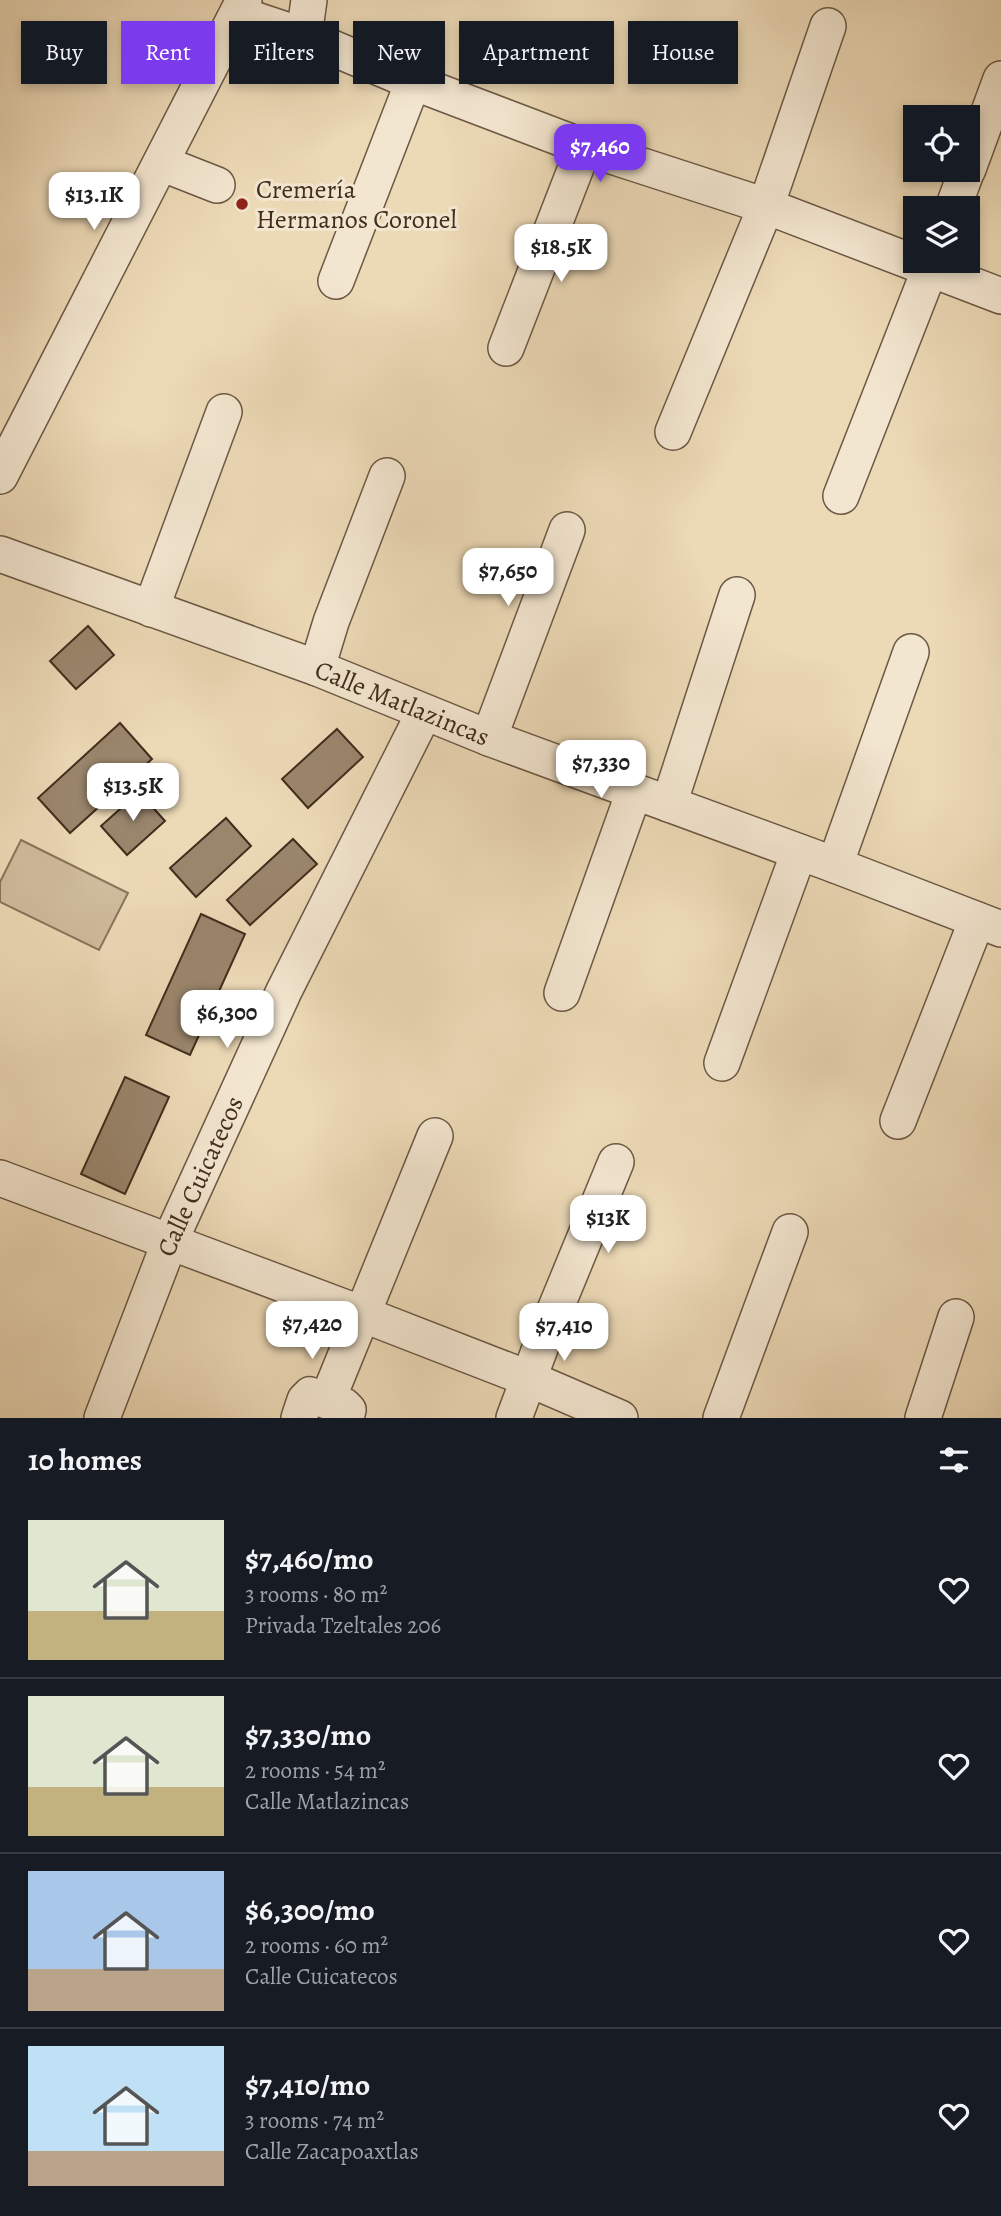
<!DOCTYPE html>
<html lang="en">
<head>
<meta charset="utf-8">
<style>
  :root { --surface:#171b24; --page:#242831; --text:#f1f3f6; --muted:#9ea1a6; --line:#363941; --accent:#7c3aed }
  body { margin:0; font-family:Alegreya,serif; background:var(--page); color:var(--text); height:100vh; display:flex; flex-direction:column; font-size:26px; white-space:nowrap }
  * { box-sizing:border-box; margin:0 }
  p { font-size:23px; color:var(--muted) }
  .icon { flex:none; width:38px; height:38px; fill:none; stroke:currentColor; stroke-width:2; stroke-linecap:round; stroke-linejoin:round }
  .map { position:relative; height:1418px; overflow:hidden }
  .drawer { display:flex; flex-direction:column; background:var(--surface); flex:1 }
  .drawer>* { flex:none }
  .guide { position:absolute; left:21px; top:21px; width:959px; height:63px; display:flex; gap:14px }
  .buttons { position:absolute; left:903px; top:105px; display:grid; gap:14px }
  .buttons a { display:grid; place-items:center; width:77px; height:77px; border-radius:0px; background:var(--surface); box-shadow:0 4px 10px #0003; font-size:35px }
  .price { position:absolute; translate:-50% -60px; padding:0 16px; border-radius:14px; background:#fff; color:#222; font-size:23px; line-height:46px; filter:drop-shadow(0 2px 4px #0008) }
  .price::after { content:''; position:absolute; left:50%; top:42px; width:21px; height:16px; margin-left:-10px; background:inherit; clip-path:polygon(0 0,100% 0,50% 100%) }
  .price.on { background:var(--accent); color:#fff }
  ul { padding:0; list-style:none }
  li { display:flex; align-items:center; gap:21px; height:175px; padding:0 28px }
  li+li { border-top:2px solid var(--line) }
  li span { display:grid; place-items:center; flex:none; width:196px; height:140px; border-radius:0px; color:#555 }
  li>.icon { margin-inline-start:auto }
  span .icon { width:84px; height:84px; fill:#fffc; stroke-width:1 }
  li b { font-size:30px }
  h2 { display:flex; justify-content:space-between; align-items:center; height:84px; padding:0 28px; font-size:30px }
  .chip { padding:0 24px; border-radius:0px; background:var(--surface); box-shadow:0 4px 10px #0003; font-size:24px; line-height:63px }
  .chip.on { background:var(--accent); color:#fff }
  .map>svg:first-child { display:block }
  .green { fill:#cfbc9c; stroke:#88745c; stroke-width:2 }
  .building { fill:#9a866d; stroke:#422d1d; stroke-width:2 }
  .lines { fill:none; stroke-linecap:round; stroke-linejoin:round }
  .minor-casing { stroke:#6c5843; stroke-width:38 }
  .minor { stroke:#f3e6d0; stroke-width:35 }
  .poi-dot { fill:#8f2418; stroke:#f3e6d0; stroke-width:2.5 }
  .labels { text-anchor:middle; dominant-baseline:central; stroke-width:6; stroke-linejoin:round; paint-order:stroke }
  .poi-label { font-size:26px; fill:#422d1d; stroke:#f3e6d0; text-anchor:start }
  .street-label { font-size:26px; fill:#422d1d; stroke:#f3e6d0 }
</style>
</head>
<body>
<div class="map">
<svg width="1001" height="1418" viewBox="0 0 1001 1418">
  <rect width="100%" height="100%" fill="#ecd9b6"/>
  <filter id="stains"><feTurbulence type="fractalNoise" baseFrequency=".00286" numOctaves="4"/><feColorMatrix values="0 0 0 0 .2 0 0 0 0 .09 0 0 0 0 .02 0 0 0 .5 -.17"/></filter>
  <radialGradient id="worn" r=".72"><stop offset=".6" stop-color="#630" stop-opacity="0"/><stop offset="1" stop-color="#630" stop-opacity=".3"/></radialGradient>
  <polygon class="green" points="21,840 128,893 99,950 0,902 0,882"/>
  <g class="building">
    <polygon points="88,626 114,655 76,689 50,661"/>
    <polygon points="120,723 152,759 70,833 38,798"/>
    <polygon points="337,729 363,757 308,808 282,779"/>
    <polygon points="139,792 165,821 127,855 101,826"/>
    <polygon points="226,818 251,846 196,897 170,868"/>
    <polygon points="293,839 317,864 250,925 227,900"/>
    <polygon points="201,914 245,934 190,1055 146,1035"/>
    <polygon points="125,1077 169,1097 125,1194 81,1174"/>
  </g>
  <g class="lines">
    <g class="minor-casing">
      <g id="minor">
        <polyline points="238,14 304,36 413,82 584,147 766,206 1001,296"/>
        <polyline points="304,36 309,0"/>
        <polyline points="161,163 217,185"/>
        <polyline points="968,169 1001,79"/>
        <polyline points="953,208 967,170"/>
        <polyline points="336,281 413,82"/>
        <polyline points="506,348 584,147"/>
        <polyline points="673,432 766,206 828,26"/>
        <polyline points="0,476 244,0"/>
        <polyline points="841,496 933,261"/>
        <path id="s1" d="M0,554L317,668L489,738L835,865L1001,929"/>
        <polyline points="151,609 224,412"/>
        <polyline points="317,668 331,622 387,476"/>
        <polyline points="489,738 567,530"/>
        <polyline points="669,804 737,595"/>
        <polyline points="835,865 911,652"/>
        <polyline points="562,993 634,792"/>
        <polyline points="722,1063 799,852"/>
        <polyline points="898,1121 977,920"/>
        <polyline points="0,1178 362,1314 527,1378 620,1418"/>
        <polyline points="327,1401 435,1136"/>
        <path id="s2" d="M102,1418L170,1241L284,991L424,713"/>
        <polyline points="299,1418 305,1400 310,1395 344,1406 348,1410 346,1418"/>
        <polyline points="514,1418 548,1327 616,1162"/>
        <polyline points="721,1418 790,1232"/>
        <polyline points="923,1418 956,1317"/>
      </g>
    </g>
    <use href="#minor" class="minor"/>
  </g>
  <circle class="poi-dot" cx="242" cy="204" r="7"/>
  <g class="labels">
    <g class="poi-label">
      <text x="256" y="189">Cremería<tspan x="256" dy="30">Hermanos Coronel</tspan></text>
    </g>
    <g class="street-label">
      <text stroke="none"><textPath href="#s1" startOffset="429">Calle Matlazincas</textPath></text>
      <text stroke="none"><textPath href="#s2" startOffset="261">Calle Cuicatecos</textPath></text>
    </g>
  </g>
  <rect width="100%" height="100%" filter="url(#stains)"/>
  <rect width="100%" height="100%" fill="url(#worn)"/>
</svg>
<div class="buttons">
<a><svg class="icon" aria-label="locate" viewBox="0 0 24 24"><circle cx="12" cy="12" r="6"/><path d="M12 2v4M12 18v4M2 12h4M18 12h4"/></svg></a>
<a><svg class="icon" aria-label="layers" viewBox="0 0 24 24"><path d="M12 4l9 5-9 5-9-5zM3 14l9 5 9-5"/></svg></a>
</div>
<b class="price on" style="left:600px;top:184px">$7,460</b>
<b class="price" style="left:94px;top:232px">$13.1K</b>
<b class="price" style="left:561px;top:284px">$18.5K</b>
<b class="price" style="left:508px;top:608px">$7,650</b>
<b class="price" style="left:601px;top:800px">$7,330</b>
<b class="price" style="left:133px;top:823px">$13.5K</b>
<b class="price" style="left:227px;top:1050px">$6,300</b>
<b class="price" style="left:608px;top:1255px">$13K</b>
<b class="price" style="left:312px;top:1361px">$7,420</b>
<b class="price" style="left:564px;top:1363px">$7,410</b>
<div class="guide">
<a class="chip">Buy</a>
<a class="chip on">Rent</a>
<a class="chip">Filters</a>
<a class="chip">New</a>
<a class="chip">Apartment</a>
<a class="chip">House</a>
</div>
</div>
<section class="drawer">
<h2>10 homes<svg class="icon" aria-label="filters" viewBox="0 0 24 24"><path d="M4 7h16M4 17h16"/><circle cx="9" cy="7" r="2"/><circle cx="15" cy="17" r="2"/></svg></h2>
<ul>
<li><span style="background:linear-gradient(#dfe7d0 65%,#c2b280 0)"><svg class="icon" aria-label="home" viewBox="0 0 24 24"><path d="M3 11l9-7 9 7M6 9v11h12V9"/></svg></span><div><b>$7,460/mo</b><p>3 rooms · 80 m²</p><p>Privada Tzeltales 206</p></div><svg class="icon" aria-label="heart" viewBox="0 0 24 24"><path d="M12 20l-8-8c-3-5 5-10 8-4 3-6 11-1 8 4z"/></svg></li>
<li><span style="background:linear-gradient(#dfe7d0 65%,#c2b280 0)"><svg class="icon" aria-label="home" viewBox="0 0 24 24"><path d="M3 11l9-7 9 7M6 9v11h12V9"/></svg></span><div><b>$7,330/mo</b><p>2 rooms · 54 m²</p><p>Calle Matlazincas</p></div><svg class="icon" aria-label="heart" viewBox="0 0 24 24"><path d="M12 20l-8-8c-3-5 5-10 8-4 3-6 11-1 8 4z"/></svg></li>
<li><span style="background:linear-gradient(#a9c7e8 70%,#b9a48a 0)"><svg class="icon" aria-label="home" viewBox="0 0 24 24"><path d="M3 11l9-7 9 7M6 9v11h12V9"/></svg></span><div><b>$6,300/mo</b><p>2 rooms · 60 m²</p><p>Calle Cuicatecos</p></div><svg class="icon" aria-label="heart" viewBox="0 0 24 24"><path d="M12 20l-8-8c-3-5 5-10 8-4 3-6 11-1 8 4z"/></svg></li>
<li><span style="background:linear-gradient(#bfe0f5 75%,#b9a48a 0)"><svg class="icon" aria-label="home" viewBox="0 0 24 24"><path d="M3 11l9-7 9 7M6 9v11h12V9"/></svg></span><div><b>$7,410/mo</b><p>3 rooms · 74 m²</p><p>Calle Zacapoaxtlas</p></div><svg class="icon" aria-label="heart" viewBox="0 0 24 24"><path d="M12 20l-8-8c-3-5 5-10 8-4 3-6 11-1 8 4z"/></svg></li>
</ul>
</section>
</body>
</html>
